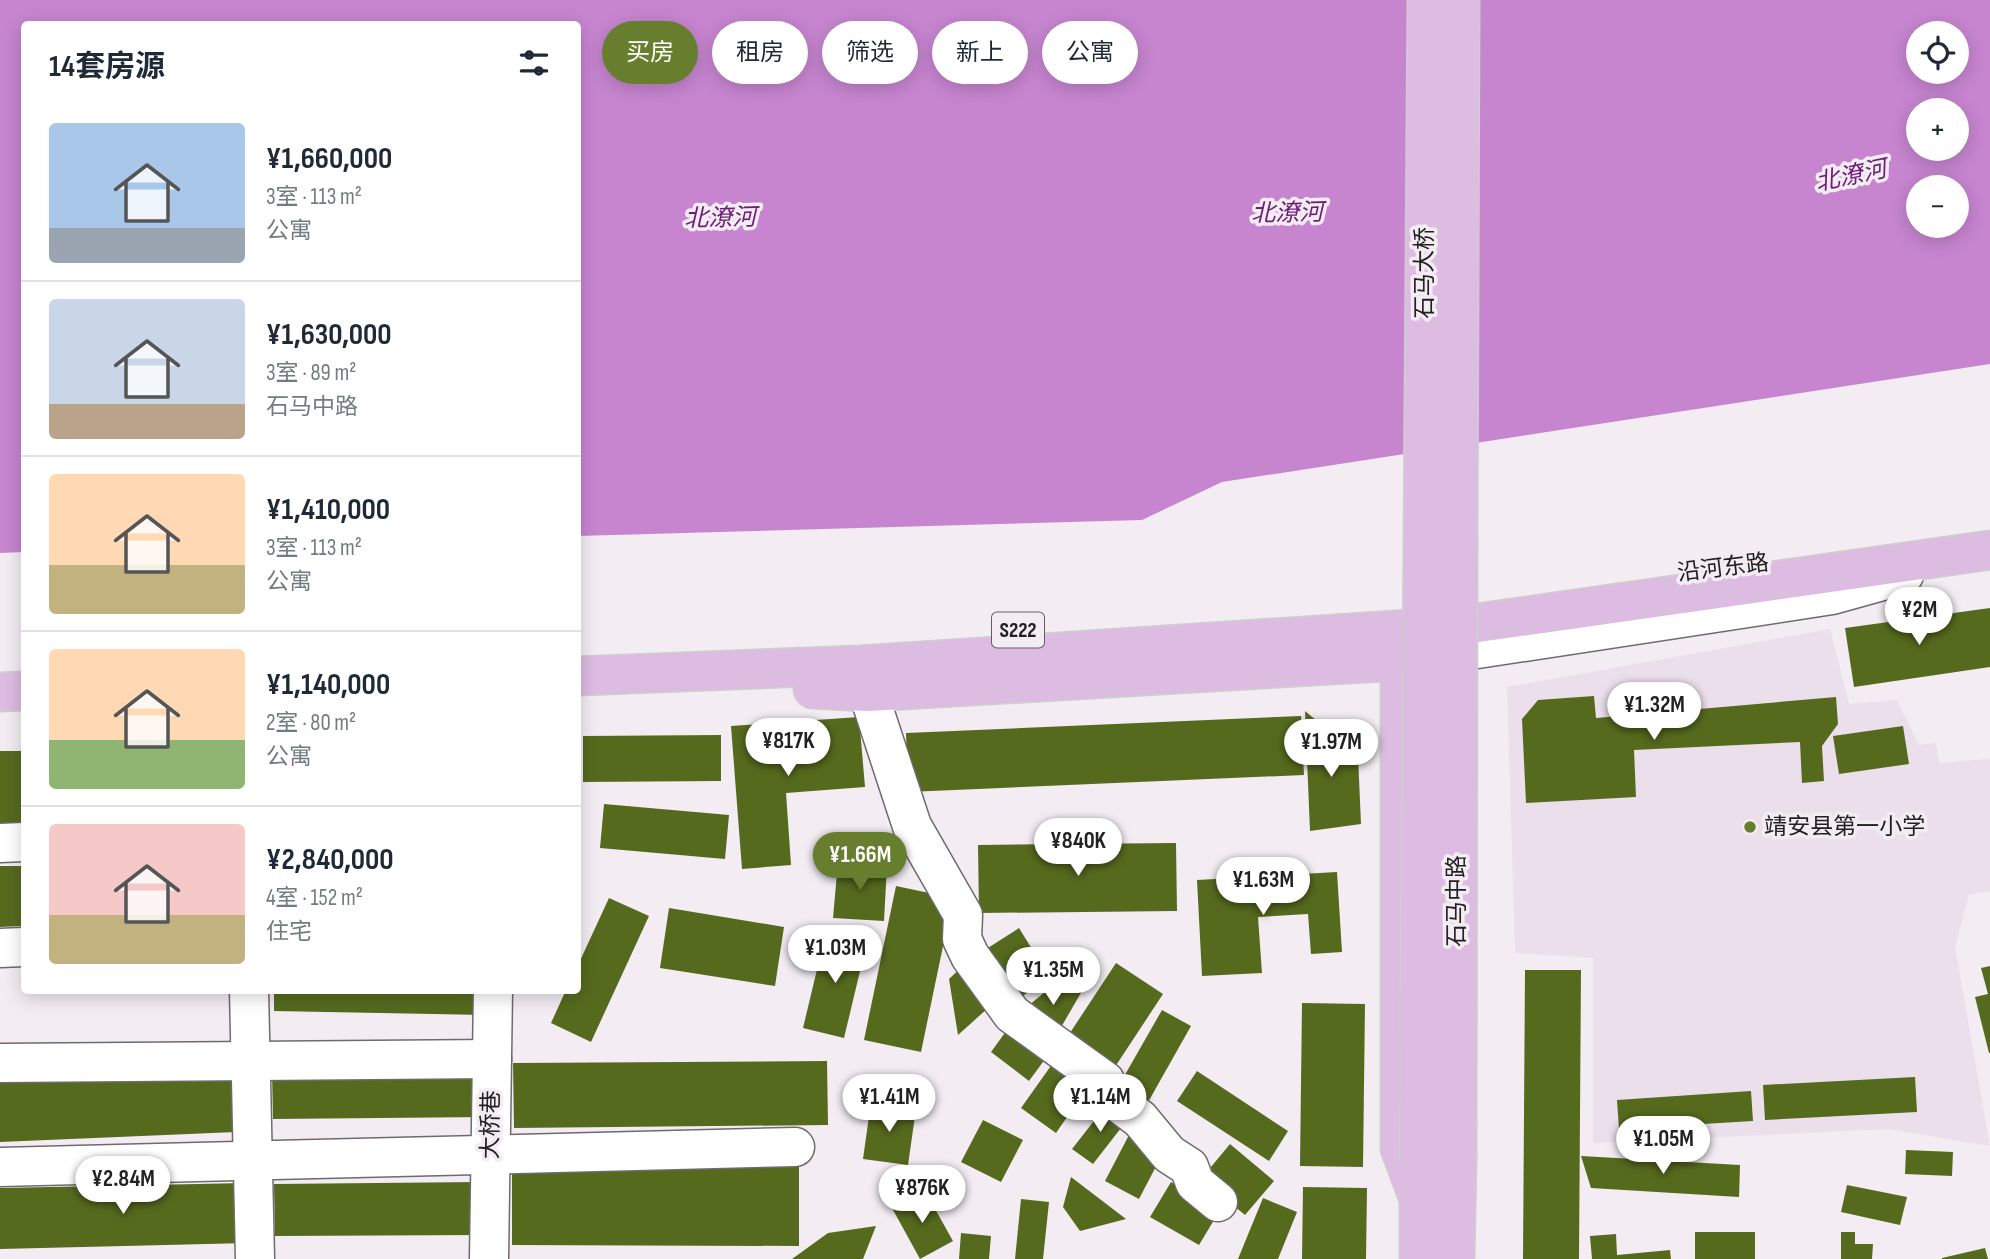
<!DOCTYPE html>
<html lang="zh">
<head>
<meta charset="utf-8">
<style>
  :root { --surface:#fff; --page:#f2f2f3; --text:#1f2937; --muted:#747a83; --line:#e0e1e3; --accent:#687e2f }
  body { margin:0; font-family:"Sofia Sans Condensed","Noto Sans SC",sans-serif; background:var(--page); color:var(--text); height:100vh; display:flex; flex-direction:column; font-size:26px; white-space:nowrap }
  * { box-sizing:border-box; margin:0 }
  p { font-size:23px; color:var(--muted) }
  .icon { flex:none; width:38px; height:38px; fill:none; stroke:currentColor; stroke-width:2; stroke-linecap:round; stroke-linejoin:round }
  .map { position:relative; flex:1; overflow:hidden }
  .panel { position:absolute; left:21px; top:21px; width:560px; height:973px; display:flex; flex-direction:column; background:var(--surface); border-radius:7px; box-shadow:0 4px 18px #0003 }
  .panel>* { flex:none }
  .guide { position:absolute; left:602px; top:21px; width:665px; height:63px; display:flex; gap:14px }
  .buttons { position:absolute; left:1906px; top:21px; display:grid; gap:14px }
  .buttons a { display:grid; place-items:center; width:63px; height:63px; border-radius:50%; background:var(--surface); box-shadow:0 4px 18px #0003; font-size:35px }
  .price { position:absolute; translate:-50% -60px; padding:0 16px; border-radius:24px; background:#fff; color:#222; font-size:23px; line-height:46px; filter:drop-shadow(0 2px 4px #0008) }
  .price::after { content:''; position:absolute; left:50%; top:42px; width:21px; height:16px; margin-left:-10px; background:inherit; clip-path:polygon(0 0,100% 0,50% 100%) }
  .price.selected { background:var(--accent); color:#fff }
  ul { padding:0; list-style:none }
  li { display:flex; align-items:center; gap:21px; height:175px; padding:0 28px }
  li+li { border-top:2px solid var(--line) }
  li span { display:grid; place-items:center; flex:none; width:196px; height:140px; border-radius:7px; color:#555 }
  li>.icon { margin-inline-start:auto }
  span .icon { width:84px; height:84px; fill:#fffc; stroke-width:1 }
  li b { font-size:30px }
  h2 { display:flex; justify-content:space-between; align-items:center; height:84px; padding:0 28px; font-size:30px }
  .tag { padding:0 24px; border-radius:32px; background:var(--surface); box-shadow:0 4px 18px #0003; font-size:24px; line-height:63px }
  .tag.selected { background:var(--accent); color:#fff }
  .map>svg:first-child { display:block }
  .built { fill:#ebdfec }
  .water { fill:#c785d0; fill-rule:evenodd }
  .building { fill:#566a1e }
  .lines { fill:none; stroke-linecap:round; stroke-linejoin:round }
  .minor-casing { stroke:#6f6a6f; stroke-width:41 }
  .major-casing { stroke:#cecece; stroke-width:41 }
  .minor { stroke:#fff; stroke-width:38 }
  .major { stroke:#ddbce2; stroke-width:38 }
  .major-bridge-casing { stroke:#cecece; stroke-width:41; stroke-linecap:butt }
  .major-bridge { stroke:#ddbce2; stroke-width:38 }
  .poi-dot { fill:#687e2f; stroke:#f3edf3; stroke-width:2.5 }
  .labels { text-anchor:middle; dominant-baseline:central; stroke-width:7; stroke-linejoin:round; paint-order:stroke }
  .shield { fill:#f3edf3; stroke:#615e61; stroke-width:2 }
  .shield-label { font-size:21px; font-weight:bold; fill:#222022 }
  .street-label { font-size:23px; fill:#222022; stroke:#f3edf3 }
  .poi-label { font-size:23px; fill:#222022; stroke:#f3edf3; text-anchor:start }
  .water-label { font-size:24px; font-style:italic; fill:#6d1c77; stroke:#f3edf3 }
</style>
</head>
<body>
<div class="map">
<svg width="1990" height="1259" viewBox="0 0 1990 1259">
  <rect width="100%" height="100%" fill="#f3edf3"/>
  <polygon class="built" points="1830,629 1849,704 1897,700 1919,745 1936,743 1939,763 1990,759 1990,891 1969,895 1955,947 1990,1146 1889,1129 1593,1143 1593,958 1515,953 1507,687"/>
  <path class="water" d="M0,0H1990V364L1222,482L1142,520L578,536V24H24V552L0,553ZM1918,33H1956V72H1918ZM1918,110H1956V149H1918ZM1918,187H1956V226H1918Z"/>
  <g class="building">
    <polygon points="1990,608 1990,667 1854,687 1845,628"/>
    <polygon points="1594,696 1596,718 1836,697 1838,724 1822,746 1824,781 1802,783 1800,742 1634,750 1636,797 1526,803 1522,719 1538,700"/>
    <polygon points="1305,711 1358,755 1361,824 1310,831"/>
    <polygon points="1301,716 1304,775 908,792 906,733"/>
    <polygon points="859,717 865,787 786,793 791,865 742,869 731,726"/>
    <polygon points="1903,726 1909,764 1839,774 1833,736"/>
    <polygon points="721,735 721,781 583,782 583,736"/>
    <rect x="0" y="751" width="24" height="76"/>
    <polygon points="604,804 729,815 725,859 600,848"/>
    <polygon points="1176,843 1177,911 979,913 978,845"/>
    <polygon points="838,862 887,866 884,921 833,918"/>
    <polygon points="0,866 24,866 24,926 0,927"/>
    <polygon points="1337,872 1342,952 1311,954 1308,914 1258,917 1262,973 1202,976 1197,880"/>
    <polygon points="896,886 953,898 921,1052 864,1040"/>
    <polygon points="609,898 649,916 591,1042 551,1023 566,990 578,990 578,965"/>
    <polygon points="669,908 784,927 775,986 660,968"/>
    <polygon points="1019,928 1050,978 1012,1003 980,953"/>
    <polygon points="826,932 867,942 844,1038 803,1028"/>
    <polygon points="1116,963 1163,994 1111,1073 1064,1042"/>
    <polygon points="965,964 998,999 958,1035 949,979"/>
    <polygon points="1990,966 1990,1053 1989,1053 1975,997 1988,994 1981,968"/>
    <polygon points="1525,970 1581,970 1579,1259 1523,1259"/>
    <polygon points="1061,979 1082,991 1056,1036 1018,1014"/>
    <polygon points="274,990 487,990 486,1015 274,1011"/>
    <polygon points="1302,1003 1365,1004 1363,1167 1300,1166"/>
    <polygon points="1162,1010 1191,1026 1143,1111 1114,1094"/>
    <polygon points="1012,1023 1051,1051 1029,1081 991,1052"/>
    <polygon points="1060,1053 1100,1082 1089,1117 1074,1107 1056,1133 1021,1108"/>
    <polygon points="827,1061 828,1125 514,1128 513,1063"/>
    <polygon points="233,1066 236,1132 0,1142 0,1076"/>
    <polygon points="487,1071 488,1117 273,1119 272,1072"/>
    <polygon points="1197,1071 1288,1131 1269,1161 1177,1101"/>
    <polygon points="1915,1077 1917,1112 1765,1120 1763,1085"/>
    <polygon points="1751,1091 1753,1121 1619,1129 1617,1100"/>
    <polygon points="871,1102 916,1109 908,1165 863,1159"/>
    <polygon points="1108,1103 1128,1119 1093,1164 1072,1149"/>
    <polygon points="983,1120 1023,1140 1001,1182 961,1162"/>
    <polygon points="1129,1135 1163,1153 1139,1199 1105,1181"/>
    <polygon points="1230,1144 1274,1181 1245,1215 1201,1179"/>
    <polygon points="1906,1150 1953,1152 1952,1176 1905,1174"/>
    <polygon points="1581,1156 1740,1165 1739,1197 1591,1188"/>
    <polygon points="512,1166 799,1167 799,1246 512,1245"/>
    <polygon points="1071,1177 1126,1219 1080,1231 1063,1207"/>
    <polygon points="479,1182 480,1235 275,1236 274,1184"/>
    <polygon points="1171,1182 1220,1210 1199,1245 1150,1217"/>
    <polygon points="247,1183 248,1243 0,1249 0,1188"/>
    <polygon points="1847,1185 1907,1197 1900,1225 1841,1212"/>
    <polygon points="1303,1187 1367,1188 1366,1259 1302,1259"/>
    <polygon points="925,1191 953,1241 920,1259 892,1208"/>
    <polygon points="1263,1198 1297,1212 1278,1259 1238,1259"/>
    <polygon points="1021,1199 1049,1202 1043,1259 1015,1259"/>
    <polygon points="876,1226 863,1259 792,1259 828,1233"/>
    <rect x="1695" y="1232" width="60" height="27"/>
    <polygon points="1841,1232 1855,1232 1855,1244 1873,1244 1872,1259 1841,1259"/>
    <polygon points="961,1233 991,1236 989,1259 959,1259"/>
    <polygon points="1616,1234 1617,1255 1670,1250 1671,1259 1592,1259 1590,1236"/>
    <polygon points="1985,1248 1988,1259 1942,1259 1942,1258"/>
  </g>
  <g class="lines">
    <g class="minor-casing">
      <g id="minor">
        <polyline points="1425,657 1832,595 1904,575"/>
        <polyline points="868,692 912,826 963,915 962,939 970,956 1012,1014 1105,1081 1109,1096 1140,1119 1169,1154 1189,1167 1195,1183 1218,1202"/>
        <polyline points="0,843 24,842"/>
        <polyline points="0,948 24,947"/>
        <polyline points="249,990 255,1259"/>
        <polyline points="0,1063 492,1059"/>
        <polyline points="0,1167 795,1147"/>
        <polyline points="489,1259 493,990"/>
      </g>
    </g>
    <g class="major-casing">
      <g id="major">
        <polyline points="1458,542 1460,0"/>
        <polyline points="1423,547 1427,0"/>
        <polyline points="578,676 860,665 1457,626 1990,550"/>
        <polyline points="813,689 868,692 1400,661 1400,1148 1419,1199"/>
        <polyline points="0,692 24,691"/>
        <polyline points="1419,1173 1419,1259"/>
        <polyline points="1455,1259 1457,1160"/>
      </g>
    </g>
    <use href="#minor" class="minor"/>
    <use href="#major" class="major"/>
    <g class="major-bridge-casing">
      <g id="major-bridge">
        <polyline points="1419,1160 1423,547"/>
        <polyline points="1457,1160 1458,542"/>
      </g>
    </g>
    <use href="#major-bridge" class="major-bridge"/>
  </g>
  <circle class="poi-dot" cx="1750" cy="827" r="7"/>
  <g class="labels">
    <rect class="shield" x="992" y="612.5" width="52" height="35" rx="5"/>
    <g class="shield-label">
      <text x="1018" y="630">S222</text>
    </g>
    <g class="street-label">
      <text transform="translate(1425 273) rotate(-90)">石马大桥</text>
      <text transform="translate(1723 568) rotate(-7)">沿河东路</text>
      <text transform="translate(1457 901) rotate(-90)">石马中路</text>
      <text transform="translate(491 1125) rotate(-89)">大桥巷</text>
    </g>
    <g class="poi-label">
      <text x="1764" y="827">靖安县第一小学</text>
    </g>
    <g class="water-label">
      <text transform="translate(1851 176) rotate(-12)">北潦河</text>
      <text transform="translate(1287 213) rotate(-1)">北潦河</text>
      <text transform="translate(720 218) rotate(-1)">北潦河</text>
    </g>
  </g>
</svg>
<div class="buttons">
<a><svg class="icon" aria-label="locate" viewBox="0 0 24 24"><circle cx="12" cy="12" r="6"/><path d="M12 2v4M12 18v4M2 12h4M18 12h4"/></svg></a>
<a>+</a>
<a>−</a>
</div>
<b class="price" style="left:1919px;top:647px">¥2M</b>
<b class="price" style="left:1654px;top:742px">¥1.32M</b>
<b class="price" style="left:788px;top:778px">¥817K</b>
<b class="price" style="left:1331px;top:779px">¥1.97M</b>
<b class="price" style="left:1078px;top:878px">¥840K</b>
<b class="price selected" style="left:860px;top:892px">¥1.66M</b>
<b class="price" style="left:1263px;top:917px">¥1.63M</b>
<b class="price" style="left:835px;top:985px">¥1.03M</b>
<b class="price" style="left:1053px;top:1007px">¥1.35M</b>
<b class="price" style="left:889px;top:1134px">¥1.41M</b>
<b class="price" style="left:1100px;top:1134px">¥1.14M</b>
<b class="price" style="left:1663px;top:1176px">¥1.05M</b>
<b class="price" style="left:123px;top:1216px">¥2.84M</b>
<b class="price" style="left:922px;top:1225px">¥876K</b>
<div class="guide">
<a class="tag selected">买房</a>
<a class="tag">租房</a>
<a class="tag">筛选</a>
<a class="tag">新上</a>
<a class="tag">公寓</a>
</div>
<section class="panel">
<h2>14套房源<svg class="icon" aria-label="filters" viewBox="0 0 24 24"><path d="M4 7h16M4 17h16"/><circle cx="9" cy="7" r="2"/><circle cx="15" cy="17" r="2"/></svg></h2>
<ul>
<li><span style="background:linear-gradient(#a9c7e8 75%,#9aa5b1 0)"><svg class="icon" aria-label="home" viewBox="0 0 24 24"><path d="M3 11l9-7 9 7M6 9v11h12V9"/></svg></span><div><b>¥1,660,000</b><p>3室 · 113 m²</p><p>公寓</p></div></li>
<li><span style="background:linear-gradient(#c9d6e8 75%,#b9a48a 0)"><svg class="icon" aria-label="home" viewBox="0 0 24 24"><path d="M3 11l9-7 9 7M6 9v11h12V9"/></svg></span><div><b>¥1,630,000</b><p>3室 · 89 m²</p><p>石马中路</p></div></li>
<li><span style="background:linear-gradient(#ffd9b3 65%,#c2b280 0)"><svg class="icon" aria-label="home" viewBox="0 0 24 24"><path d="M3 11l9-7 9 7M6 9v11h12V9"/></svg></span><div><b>¥1,410,000</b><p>3室 · 113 m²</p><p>公寓</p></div></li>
<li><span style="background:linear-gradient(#ffd9b3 65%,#8fb573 0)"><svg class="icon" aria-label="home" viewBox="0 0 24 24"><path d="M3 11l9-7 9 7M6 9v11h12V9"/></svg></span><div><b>¥1,140,000</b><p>2室 · 80 m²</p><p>公寓</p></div></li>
<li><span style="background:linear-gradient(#f6c9c9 65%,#c2b280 0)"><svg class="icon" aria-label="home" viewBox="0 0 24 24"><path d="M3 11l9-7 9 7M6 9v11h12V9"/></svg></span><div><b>¥2,840,000</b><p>4室 · 152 m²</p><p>住宅</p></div></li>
</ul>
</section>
</div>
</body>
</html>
